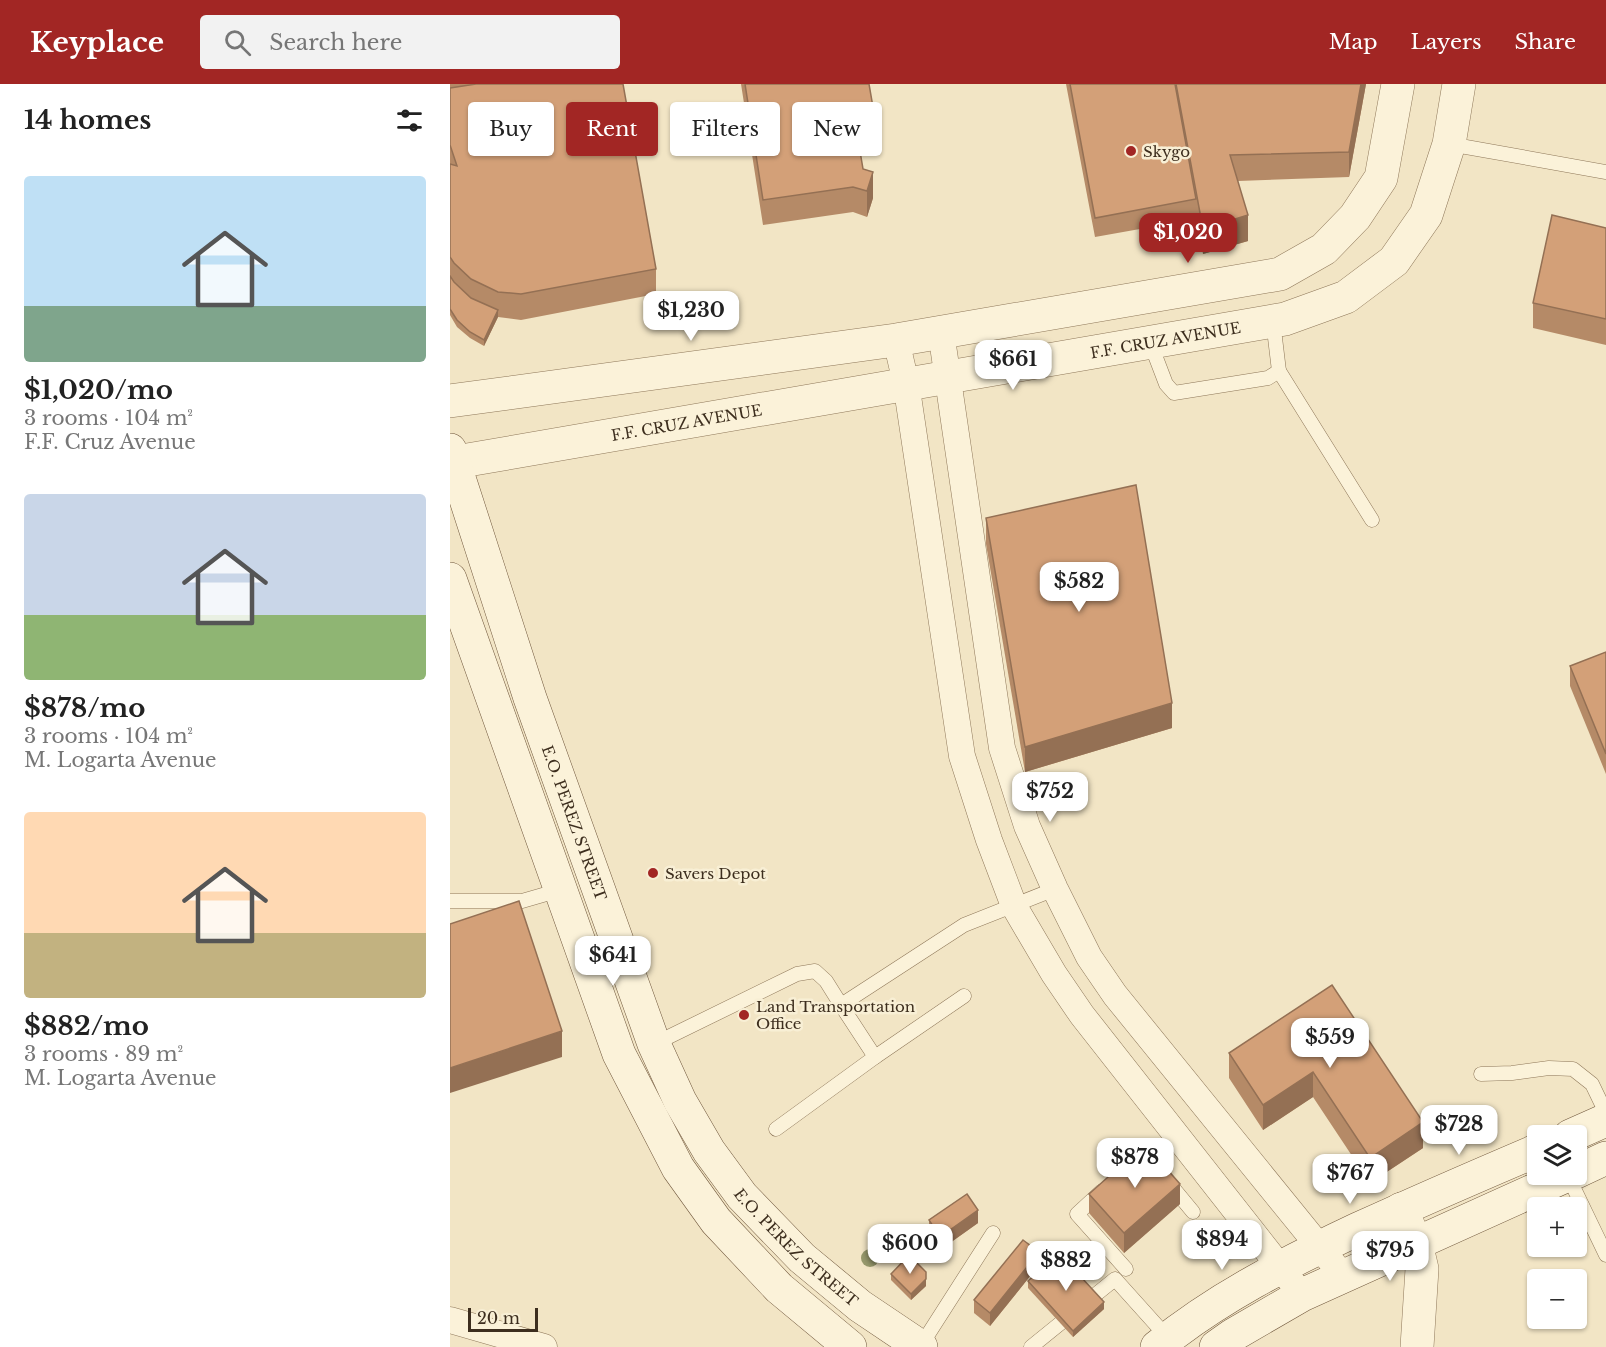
<!DOCTYPE html>
<html lang="en">
<head>
<meta charset="utf-8">
<style>
  :root { --surface:#fff; --page:#f2f2f2; --text:#222; --muted:#767676; --accent:#a22624 }
  body { margin:0; font-family:"Libre Baskerville",serif; background:var(--page); color:var(--text); height:100vh; display:flex; flex-direction:column; font-size:22px; white-space:nowrap }
  * { box-sizing:border-box; margin:0 }
  p { font-size:20px; color:var(--muted) }
  .icon { flex:none; width:33px; height:33px; fill:none; stroke:currentColor; stroke-width:2; stroke-linecap:round; stroke-linejoin:round }
  .map { position:relative; flex:1; overflow:hidden }
  .side { display:flex; flex-direction:column; background:var(--surface); width:450px }
  .side>* { flex:none }
  .top-card { position:absolute; left:18px; top:18px; width:570px; height:54px; display:flex; gap:12px }
  .controls { position:absolute; left:1077px; top:1041px; display:grid; gap:12px }
  .controls a { display:grid; place-items:center; width:60px; height:60px; border-radius:6px; background:var(--surface); box-shadow:0 2px 4px #0004; font-size:30px }
  .scale { position:absolute; left:18px; bottom:15px; width:70px; box-sizing:border-box; padding-left:6px; border:3px solid #3d2e1e; border-top:0; font-size:16px; line-height:21px; white-space:nowrap; color:#3d2e1e; -webkit-text-stroke:4px #f8efd5; paint-order:stroke }
  .price { position:absolute; translate:-50% -51px; padding:0 14px; border-radius:12px; background:#fff; color:#222; font-size:20px; line-height:39px; filter:drop-shadow(0 2px 3px #0008) }
  .price::after { content:''; position:absolute; left:50%; top:36px; width:18px; height:14px; margin-left:-9px; background:inherit; clip-path:polygon(0 0,100% 0,50% 100%) }
  .price.selected { background:var(--accent); color:#fff }
  ul { padding:0; list-style:none }
  li { display:grid; align-content:center; gap:12px; height:318px; padding:0 24px }
  li span { display:grid; place-items:center; height:186px; border-radius:6px; color:#555 }
  li>.icon { margin-inline-start:auto }
  span .icon { width:108px; height:108px; fill:#fffc; stroke-width:1 }
  li b { font-size:26px }
  h2 { display:flex; justify-content:space-between; align-items:center; height:72px; padding:0 24px; font-size:26px }
  .pill { padding:0 21px; border-radius:6px; background:var(--surface); box-shadow:0 2px 4px #0004; font-size:21px; line-height:54px }
  .pill.selected { background:var(--accent); color:#fff }
  header { display:flex; align-items:center; gap:36px; box-sizing:border-box; height:84px; padding:0 30px; background:var(--accent); color:#fff }
  header strong { font-size:28px }
  nav { display:flex; gap:33px; margin-inline-start:auto; font-size:21px }
  .search { width:420px; height:54px; background:var(--page); display:flex; align-items:center; gap:15px; box-sizing:border-box; padding:0 21px; border-radius:6px; color:var(--muted); font-size:22px }
  main { display:flex; flex:1; min-height:0 }
  .map>svg:first-child { display:block }
  .lines { fill:none; stroke-linecap:round; stroke-linejoin:round }
  .service-casing { stroke:#8e7759; stroke-width:15 }
  .minor-casing { stroke:#8e7759; stroke-width:27 }
  .tertiary-casing { stroke:#8e7759; stroke-width:34 }
  .secondary-casing { stroke:#70573c; stroke-width:34 }
  .service { stroke:#fbf2d9; stroke-width:14 }
  .minor { stroke:#fbf2d9; stroke-width:26 }
  .tertiary { stroke:#fbf2d9; stroke-width:33 }
  .secondary { stroke:#fbf2d9; stroke-width:33 }
  .tree { fill:#97996c }
  .wall { fill:#b58a67 }
  .shaded-wall { fill:#947054 }
  .building { fill:#d3a078; stroke:#947054; stroke-width:1.5 }
  .poi-dot { fill:#a22624; stroke:#f8efd5; stroke-width:2 }
  .labels { text-anchor:middle; dominant-baseline:central; stroke-width:5; stroke-linejoin:round; paint-order:stroke }
  .poi-label { font-size:15px; fill:#3d2e1e; stroke:#f8efd5; text-anchor:start }
  .street-label { font-size:15px; fill:#3d2e1e; stroke:#f8efd5 }
</style>
</head>
<body>
<header>
<strong>Keyplace</strong>
<div class="search"><svg class="icon" aria-label="search" viewBox="0 0 24 24"><circle cx="10" cy="10" r="6"/><path d="M15 15l6 6"/></svg>Search here</div>
<nav><a>Map</a><a>Layers</a><a>Share</a></nav>
</header>
<main>
<section class="side">
<h2>14 homes<svg class="icon" aria-label="filters" viewBox="0 0 24 24"><path d="M4 7h16M4 17h16"/><circle cx="9" cy="7" r="2"/><circle cx="15" cy="17" r="2"/></svg></h2>
<ul>
<li><span style="background:linear-gradient(#bfe0f5 70%,#7fa58c 0)"><svg class="icon" aria-label="home" viewBox="0 0 24 24"><path d="M3 11l9-7 9 7M6 9v11h12V9"/></svg></span><div><b>$1,020/mo</b><p>3 rooms · 104 m²</p><p>F.F. Cruz Avenue</p></div></li>
<li><span style="background:linear-gradient(#c9d6e8 65%,#8fb573 0)"><svg class="icon" aria-label="home" viewBox="0 0 24 24"><path d="M3 11l9-7 9 7M6 9v11h12V9"/></svg></span><div><b>$878/mo</b><p>3 rooms · 104 m²</p><p>M. Logarta Avenue</p></div></li>
<li><span style="background:linear-gradient(#ffd9b3 65%,#c2b280 0)"><svg class="icon" aria-label="home" viewBox="0 0 24 24"><path d="M3 11l9-7 9 7M6 9v11h12V9"/></svg></span><div><b>$882/mo</b><p>3 rooms · 89 m²</p><p>M. Logarta Avenue</p></div></li>
</ul>
</section>
<div class="map">
<svg width="1156" height="1263" viewBox="0 0 1156 1263">
  <rect width="100%" height="100%" fill="#f2e5c5"/>
  <g class="lines">
    <g class="service-casing">
      <g id="service">
        <polyline points="999,60 1156,88"/>
        <polyline points="700,258 716,300 724,309 818,294 829,287 823,237"/>
        <polyline points="829,287 922,436"/>
        <polyline points="0,817 72,817 110,806"/>
        <polyline points="204,960 347,890 365,887 376,897 391,921 514,841 605,805"/>
        <polyline points="425,973 514,912"/>
        <polyline points="1031,990 1062,989 1099,984 1123,985 1142,1000 1156,1029"/>
        <polyline points="326,1045 425,973 391,921"/>
        <polyline points="1118,1092 1156,1171"/>
        <polyline points="719,1099 743,1128"/>
        <polyline points="652,1107 627,1130 676,1185"/>
        <polyline points="470,1263 543,1149"/>
        <polyline points="581,1263 665,1195 718,1254"/>
      </g>
    </g>
    <g class="minor-casing">
      <g id="minor">
        <polyline points="491,248 552,664 577,742 605,805 639,873 665,911 893,1192"/>
        <polyline points="446,256 456,299 512,672 539,756 564,822 604,890 632,931 852,1211"/>
        <polyline points="0,1236 94,1263"/>
      </g>
    </g>
    <g class="tertiary-casing">
      <g id="tertiary">
        <polyline points="0,317 446,256 830,190 874,165 905,133 931,94 948,0"/>
        <path id="s1" d="M0,379L835,235L896,213L944,177L976,131L999,60L1009,0"/>
        <polyline points="951,1125 966,1159 972,1185 967,1263"/>
      </g>
    </g>
    <g class="secondary-casing">
      <g id="secondary">
        <path id="s2" d="M0,366L80,614L204,960L230,1017L259,1067L292,1112L352,1174L410,1222L471,1263"/>
        <polyline points="0,495 169,970 228,1084 266,1137 329,1204 400,1263"/>
        <polyline points="1120,1052 1156,1036"/>
        <polyline points="1126,1088 1156,1074"/>
        <path d="M707,1263C767,1214 838,1178 908,1145C967,1118 1027,1092 1088,1066"/>
        <polyline points="766,1263 783,1251 852,1211 1120,1090"/>
      </g>
    </g>
    <use href="#service" class="service"/>
    <use href="#minor" class="minor"/>
    <use href="#tertiary" class="tertiary"/>
    <use href="#secondary" class="secondary"/>
  </g>
  <circle class="tree" cx="420" cy="1174" r="9"/>
  <g class="wall">
    <polygon points="0,0 173,0 206,185 206,210 71,236 48,233 34,262 20,254 7,243 0,231"/>
    <polygon points="291,0 419,0 423,23 423,48 407,51 413,85 423,114 417,133 403,128 313,141"/>
    <polygon points="616,0 916,0 899,93 788,97 798,157 753,170 746,135 645,153"/>
    <polygon points="1156,144 1156,261 1083,244 1083,219"/>
    <polygon points="536,434 722,644 575,688 536,460"/>
    <polygon points="1156,568 1156,690 1120,602 1120,582"/>
    <polygon points="882,901 973,1064 920,1099 863,1013 813,1046 779,994 779,969"/>
    <polygon points="639,1110 730,1120 674,1169 639,1129"/>
    <polygon points="479,1136 528,1139 490,1166 479,1149"/>
    <polygon points="589,1181 540,1242 524,1229 524,1216"/>
    <polygon points="476,1188 476,1202 461,1216 441,1196 441,1190"/>
    <polygon points="578,1197 654,1225 623,1253 578,1204"/>
  </g>
  <g class="shaded-wall">
    <polygon points="911,0 916,0 899,93 899,68"/>
    <polygon points="423,88 423,114 417,133 417,107"/>
    <polygon points="798,131 798,157 753,170 753,145"/>
    <polygon points="48,226 48,233 34,262 34,256"/>
    <polygon points="722,619 722,644 575,688 575,663"/>
    <polygon points="112,947 112,973 0,1009 0,984"/>
    <polygon points="863,988 863,1013 813,1046 813,1021"/>
    <polygon points="973,1038 973,1064 920,1099 920,1074"/>
    <polygon points="730,1100 730,1120 674,1169 674,1149"/>
    <polygon points="528,1126 528,1139 490,1166 490,1153"/>
    <polygon points="589,1168 589,1181 540,1242 540,1229"/>
    <polygon points="476,1195 476,1202 461,1216 461,1210"/>
    <polygon points="654,1218 654,1225 623,1253 623,1247"/>
  </g>
  <g class="building">
    <polygon points="26,0 173,0 206,185 71,210 48,208 21,195 4,179 0,173 0,80 7,82 0,61 0,4"/>
    <polygon points="295,0 419,0 423,23 403,26 413,85 423,88 417,107 403,103 313,116"/>
    <polygon points="620,0 725,0 746,115 645,134"/>
    <polygon points="726,0 911,0 899,68 780,71 798,131 753,145"/>
    <polygon points="1102,131 1156,144 1156,235 1083,219"/>
    <polygon points="0,192 4,198 21,214 48,226 34,256 20,248 7,236 0,225"/>
    <polygon points="686,401 722,619 575,663 536,434"/>
    <polygon points="1156,568 1156,670 1120,582"/>
    <polygon points="69,817 112,947 0,984 0,840"/>
    <polygon points="882,901 973,1038 920,1074 863,988 813,1021 779,969"/>
    <polygon points="695,1060 730,1100 674,1149 639,1110"/>
    <polygon points="517,1110 528,1126 490,1153 479,1136"/>
    <polygon points="573,1156 589,1168 540,1229 524,1216"/>
    <polygon points="609,1169 654,1218 623,1247 578,1197"/>
    <polygon points="459,1171 476,1188 476,1195 461,1210 441,1190"/>
  </g>
  <g class="poi-dot">
    <circle cx="681" cy="67" r="6"/>
    <circle cx="203" cy="789" r="6"/>
    <circle cx="294" cy="931" r="6"/>
  </g>
  <g class="labels">
    <g class="poi-label">
      <text x="693" y="67">Skygo</text>
      <text x="215" y="789">Savers Depot</text>
      <text x="306" y="922">Land Transportation<tspan x="306" dy="17">Office</tspan></text>
    </g>
    <g class="street-label">
      <text stroke="none"><textPath href="#s1" startOffset="726">F.F. CRUZ AVENUE</textPath></text>
      <text stroke="none"><textPath href="#s1" startOffset="240">F.F. CRUZ AVENUE</textPath></text>
      <text stroke="none"><textPath href="#s2" startOffset="393">E.O. PEREZ STREET</textPath></text>
      <text stroke="none"><textPath href="#s2" startOffset="879">E.O. PEREZ STREET</textPath></text>
    </g>
  </g>
</svg>
<div class="controls">
<a><svg class="icon" aria-label="layers" viewBox="0 0 24 24"><path d="M12 4l9 5-9 5-9-5zM3 14l9 5 9-5"/></svg></a>
<a>+</a>
<a>−</a>
</div>
<div class="scale">20 m</div>
<b class="price selected" style="left:738px;top:180px">$1,020</b>
<b class="price" style="left:241px;top:258px">$1,230</b>
<b class="price" style="left:563px;top:307px">$661</b>
<b class="price" style="left:629px;top:529px">$582</b>
<b class="price" style="left:600px;top:739px">$752</b>
<b class="price" style="left:163px;top:903px">$641</b>
<b class="price" style="left:880px;top:985px">$559</b>
<b class="price" style="left:1009px;top:1072px">$728</b>
<b class="price" style="left:685px;top:1105px">$878</b>
<b class="price" style="left:900px;top:1121px">$767</b>
<b class="price" style="left:772px;top:1187px">$894</b>
<b class="price" style="left:460px;top:1191px">$600</b>
<b class="price" style="left:940px;top:1198px">$795</b>
<b class="price" style="left:616px;top:1208px">$882</b>
<div class="top-card">
<a class="pill">Buy</a>
<a class="pill selected">Rent</a>
<a class="pill">Filters</a>
<a class="pill">New</a>
</div>
</div>
</main>
</body>
</html>
